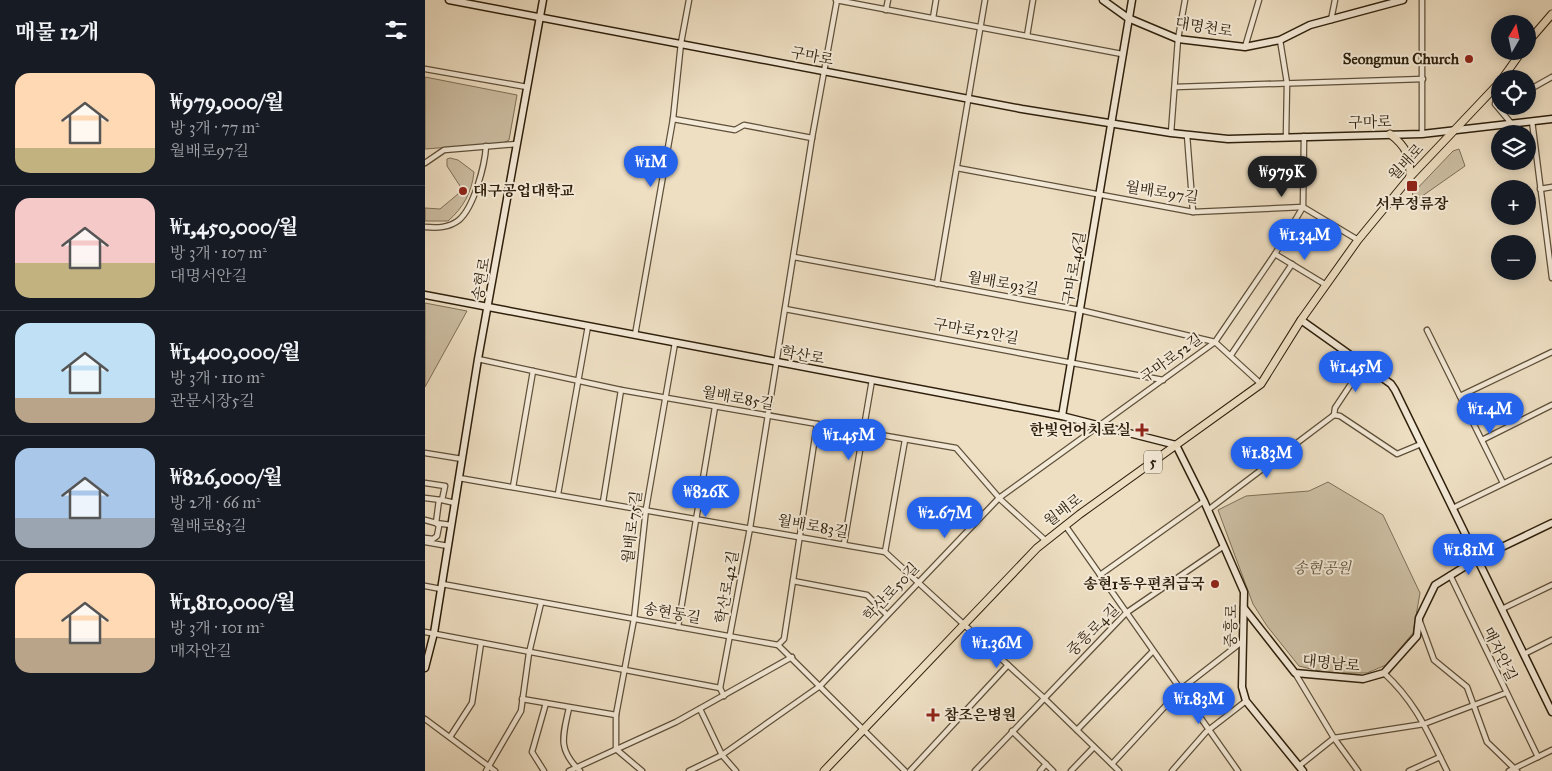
<!DOCTYPE html>
<html lang="ko">
<head>
<meta charset="utf-8">
<style>
  :root { --surface:#171b24; --page:#242831; --text:#f1f3f6; --muted:#9ea1a6; --line:#363941; --accent:#2563eb }
  body { margin:0; font-family:"IM FELL Great Primer","Noto Serif KR",serif; background:var(--page); color:var(--text); height:100vh; display:flex; flex-direction:column; font-size:19px; white-space:nowrap }
  * { box-sizing:border-box; margin:0 }
  p { font-size:16px; color:var(--muted) }
  .icon { flex:none; width:28px; height:28px; fill:none; stroke:currentColor; stroke-width:2; stroke-linecap:round; stroke-linejoin:round }
  .map { position:relative; flex:1; overflow:hidden }
  .panel { display:flex; flex-direction:column; background:var(--surface); width:425px }
  .panel>* { flex:none }
  .needle { width:32px; rotate:9deg }
  .controls { position:absolute; left:1066px; top:15px; display:grid; gap:10px }
  .controls a { display:grid; place-items:center; width:45px; height:45px; border-radius:50%; background:var(--surface); box-shadow:0 2px 12px #0003; font-size:25px }
  .price { position:absolute; translate:-50% -42px; padding:0 11px; border-radius:18px; background:var(--accent); color:#fff; font-size:16px; line-height:32px; filter:drop-shadow(0 1px 2px #0008) }
  .price::after { content:''; position:absolute; left:50%; top:30px; width:15px; height:11px; margin-left:-8px; background:inherit; clip-path:polygon(0 0,100% 0,50% 100%) }
  .price.current { background:#222; color:#fff }
  ul { padding:0; list-style:none }
  li { display:flex; align-items:center; gap:15px; height:125px; padding:0 15px }
  li+li { border-top:1px solid var(--line) }
  li span { display:grid; place-items:center; flex:none; width:140px; height:100px; border-radius:15px; color:#555 }
  li>.icon { margin-inline-start:auto }
  span .icon { width:60px; height:60px; fill:#fffc; stroke-width:1 }
  li b { font-size:21px }
  h2 { display:flex; justify-content:space-between; align-items:center; height:60px; padding:0 15px; font-size:21px }
  main { display:flex; flex:1; min-height:0 }
  .map>svg:first-child { display:block }
  .green { fill:#cdbfa4; stroke:#7e7058 }
  .lines { fill:none; stroke-linecap:round; stroke-linejoin:round }
  .street-casing { stroke:#5e503a; stroke-width:7 }
  .secondary-casing { stroke:#2e200c; stroke-width:9 }
  .primary-casing { stroke:#2e200c; stroke-width:9 }
  .street { stroke:#f4ead8; stroke-width:4.5 }
  .secondary { stroke:#f4ead8; stroke-width:6 }
  .primary { stroke:#eedfc3; stroke-width:7 }
  .poi-dot { fill:#8f2418; stroke:#f4ead8; stroke-width:2 }
  .labels { text-anchor:middle; dominant-baseline:central; stroke-width:4; stroke-linejoin:round; paint-order:stroke }
  .shield { fill:#f4ead8; stroke:#695d49; stroke-width:1 }
  .shield-label { font-size:14px; font-weight:bold; fill:#2e200c }
  .street-label { font-size:15px; fill:#2e200c; stroke:#f4ead8 }
  .poi-label { font-size:15px; font-weight:bold; fill:#2e200c; stroke:#f4ead8; text-anchor:end }
  .park-label { font-size:15px; font-style:italic; fill:#5e503a; stroke:#f4ead8 }
</style>
</head>
<body>
<main>
<section class="panel">
<h2>매물 12개<svg class="icon" aria-label="filters" viewBox="0 0 24 24"><path d="M4 7h16M4 17h16"/><circle cx="9" cy="7" r="2"/><circle cx="15" cy="17" r="2"/></svg></h2>
<ul>
<li><span style="background:linear-gradient(#ffd9b3 75%,#c2b280 0)"><svg class="icon" aria-label="home" viewBox="0 0 24 24"><path d="M3 11l9-7 9 7M6 9v11h12V9"/></svg></span><div><b>₩979,000/월</b><p>방 3개 · 77 m²</p><p>월배로97길</p></div></li>
<li><span style="background:linear-gradient(#f6c9c9 65%,#c2b280 0)"><svg class="icon" aria-label="home" viewBox="0 0 24 24"><path d="M3 11l9-7 9 7M6 9v11h12V9"/></svg></span><div><b>₩1,450,000/월</b><p>방 3개 · 107 m²</p><p>대명서안길</p></div></li>
<li><span style="background:linear-gradient(#bfe0f5 75%,#b9a48a 0)"><svg class="icon" aria-label="home" viewBox="0 0 24 24"><path d="M3 11l9-7 9 7M6 9v11h12V9"/></svg></span><div><b>₩1,400,000/월</b><p>방 3개 · 110 m²</p><p>관문시장5길</p></div></li>
<li><span style="background:linear-gradient(#a9c7e8 70%,#9aa5b1 0)"><svg class="icon" aria-label="home" viewBox="0 0 24 24"><path d="M3 11l9-7 9 7M6 9v11h12V9"/></svg></span><div><b>₩826,000/월</b><p>방 2개 · 66 m²</p><p>월배로83길</p></div></li>
<li><span style="background:linear-gradient(#ffd9b3 65%,#b9a48a 0)"><svg class="icon" aria-label="home" viewBox="0 0 24 24"><path d="M3 11l9-7 9 7M6 9v11h12V9"/></svg></span><div><b>₩1,810,000/월</b><p>방 3개 · 101 m²</p><p>매자안길</p></div></li>
</ul>
</section>
<div class="map">
<svg width="1127" height="771" viewBox="0 0 1127 771">
  <rect width="100%" height="100%" fill="#eedfc3"/>
  <filter id="stains"><feTurbulence type="fractalNoise" baseFrequency=".004" numOctaves="4"/><feColorMatrix values="0 0 0 0 .2 0 0 0 0 .09 0 0 0 0 .02 0 0 0 .5 -.17"/></filter>
  <radialGradient id="worn" r=".72"><stop offset=".6" stop-color="#630" stop-opacity="0"/><stop offset="1" stop-color="#630" stop-opacity=".3"/></radialGradient>
  <g class="green">
    <polygon points="0,77 92,95 84,140 78,143 0,149"/>
    <polygon points="1034,149 1040,166 993,199 987,194 1028,151"/>
    <path d="M25,158L33,160L49,172C47,192 38,208 23,221H0V208L15,209L33,194L35,186L22,166V159Z"/>
    <polygon points="0,303 42,311 0,387"/>
    <polygon points="903,482 958,515 995,593 988,633 961,665 942,673 902,673 874,666 842,626 828,604 793,510 821,496 884,491"/>
  </g>
  <g class="lines">
    <g class="street-casing">
      <g id="street">
        <polyline points="411,0 697,54"/>
        <polyline points="997,0 997,134"/>
        <polyline points="461,10 463,0"/>
        <polyline points="508,18 511,0"/>
        <polyline points="906,20 910,0"/>
        <polyline points="602,36 608,0"/>
        <polyline points="855,40 862,83 861,137"/>
        <polyline points="820,47 834,0"/>
        <polyline points="0,69 102,87"/>
        <polyline points="1075,84 1070,104 1086,123"/>
        <polyline points="750,87 998,79"/>
        <polyline points="1102,91 1127,77"/>
        <polyline points="248,119 310,130 319,125 387,138"/>
        <polyline points="1107,121 1127,278"/>
        <polyline points="746,133 753,39 760,0"/>
        <polyline points="762,135 768,212"/>
        <polyline points="0,163 19,150 92,144"/>
        <polyline points="532,168 768,212 878,207 933,240"/>
        <polyline points="1115,189 1127,187"/>
        <path d="M0,227C12,228 24,228 34,220C49,207 60,165 61,146"/>
        <polyline points="850,254 901,285"/>
        <polyline points="369,257 655,310 790,342 836,384"/>
        <polyline points="512,284 560,0"/>
        <polyline points="360,309 738,380"/>
        <polyline points="1002,330 1078,483"/>
        <polyline points="210,335 248,119 256,43 264,0"/>
        <polyline points="806,355 867,264"/>
        <polyline points="53,359 196,390 531,448 576,500 620,540"/>
        <polyline points="1035,396 1127,352"/>
        <polyline points="909,415 915,416 972,454 996,444"/>
        <polyline points="909,415 910,408 938,366"/>
        <polyline points="1057,440 1127,405"/>
        <polyline points="0,453 37,459"/>
        <polyline points="34,478 460,552 619,698 694,771"/>
        <polyline points="0,483 20,486 17,500 30,503"/>
        <polyline points="88,487 108,371"/>
        <polyline points="133,494 163,326"/>
        <polyline points="0,498 16,500"/>
        <polyline points="14,500 11,523 26,525"/>
        <polyline points="178,502 196,390"/>
        <polyline points="1028,508 1127,460"/>
        <polyline points="783,510 909,415"/>
        <polyline points="0,520 11,523 14,526 12,536 8,539 0,538"/>
        <polyline points="640,525 813,771"/>
        <polyline points="0,542 23,546"/>
        <polyline points="419,544 447,380"/>
        <polyline points="460,552 480,440"/>
        <polyline points="675,575 779,501"/>
        <polyline points="1025,575 1113,757"/>
        <polyline points="368,581 442,595 462,615"/>
        <polyline points="17,584 353,645 480,771"/>
        <polyline points="0,586 16,589"/>
        <polyline points="1077,609 1127,585"/>
        <polyline points="994,619 1009,660 1042,687 1062,742 1092,771"/>
        <polyline points="253,627 290,407"/>
        <polyline points="0,632 295,688"/>
        <polyline points="353,645 359,639 392,424"/>
        <polyline points="1099,654 1127,640"/>
        <polyline points="870,673 909,738 933,771"/>
        <path d="M959,673C992,704 1002,731 1022,771"/>
        <polyline points="299,696 295,688 325,528 387,138 412,0"/>
        <polyline points="97,699 191,715"/>
        <path d="M144,708C138,736 132,749 155,771"/>
        <polyline points="275,709 297,755 311,771"/>
        <polyline points="0,719 70,771"/>
        <polyline points="652,730 728,651"/>
        <polyline points="587,731 628,771"/>
        <polyline points="25,737 47,703 56,643"/>
        <polyline points="687,764 755,690 818,641"/>
        <polyline points="874,766 909,738 999,724 1081,693"/>
        <polyline points="61,771 96,711 104,653 116,603"/>
        <polyline points="119,771 107,752 121,703"/>
        <polyline points="144,771 251,722 367,657"/>
        <polyline points="217,771 191,749 191,715 209,619 221,509 250,343"/>
        <polyline points="264,771 297,755 395,686 574,498 790,342 850,254 878,207 879,136"/>
        <polyline points="485,771 583,665"/>
        <polyline points="550,771 701,613 799,546"/>
        <polyline points="615,771 621,764"/>
        <polyline points="646,771 669,747"/>
        <polyline points="747,771 781,732 821,701"/>
        <polyline points="984,771 1015,757"/>
        <polyline points="1084,771 1127,750"/>
      </g>
    </g>
    <g class="secondary-casing">
      <g id="secondary">
        <polyline points="24,0 597,109 746,133 803,139 997,134 1127,119"/>
        <polyline points="678,0 703,18 753,39 820,47 855,40 885,25 978,0"/>
        <polyline points="0,295 637,416 751,445 779,501 819,592 817,687 821,701 878,771"/>
        <polyline points="876,320 966,384 970,390 1127,712"/>
        <polyline points="637,416 707,0"/>
        <polyline points="819,608 870,673 938,679 959,673 992,636 994,618 1010,585 1052,559 1127,523"/>
        <polyline points="0,668 9,633 53,359 118,0"/>
      </g>
    </g>
    <g class="primary-casing">
      <g id="primary">
        <polyline points="1102,43 1127,14"/>
        <polyline points="1077,79 1097,51"/>
        <path d="M965,134C982,147 985,156 985,177"/>
        <polyline points="399,771 612,548 655,514 836,384 876,320 933,240 985,177 1075,82"/>
      </g>
    </g>
    <use href="#street" class="street"/>
    <use href="#secondary" class="secondary"/>
    <use href="#primary" class="primary"/>
  </g>
  <g class="poi-dot">
    <circle cx="1044" cy="59" r="5"/>
    <rect x="981" y="180" width="12" height="12" rx="2.5"/>
    <circle cx="38" cy="191" r="5"/>
    <path d="M714.5 422.5h5v5h5v5h-5v5h-5v-5h-5v-5h5z"/>
    <circle cx="790" cy="584" r="5"/>
    <path d="M505.5 707.5h5v5h5v5h-5v5h-5v-5h-5v-5h5z"/>
  </g>
  <g class="labels">
    <rect class="shield" x="719" y="450.5" width="18" height="23" rx="4"/>
    <g class="shield-label">
      <text x="728" y="462">5</text>
    </g>
    <g class="street-label">
      <text transform="translate(779 27) rotate(9)">대명천로</text>
      <text transform="translate(387 56) rotate(11)">구마로</text>
      <text transform="translate(945 122) rotate(-1)">구마로</text>
      <text transform="translate(981 162) rotate(-47)">월배로</text>
      <text transform="translate(737 192) rotate(9)">월배로97길</text>
      <text transform="translate(649 268) rotate(-80)">구마로46길</text>
      <text transform="translate(56 279) rotate(-80)">송현로</text>
      <text transform="translate(578 283) rotate(10)">월배로93길</text>
      <text transform="translate(551 331) rotate(10)">구마로52안길</text>
      <text transform="translate(378 355) rotate(10)">학산로</text>
      <text transform="translate(746 358) rotate(-36)">구마로52길</text>
      <text transform="translate(313 398) rotate(10)">월배로85길</text>
      <text transform="translate(638 510) rotate(-37)">월배로</text>
      <text transform="translate(388 526) rotate(10)">월배로83길</text>
      <text transform="translate(207 527) rotate(-83)">월배로75길</text>
      <text transform="translate(302 587) rotate(-80)">학산로42길</text>
      <text transform="translate(466 592) rotate(-47)">학산로50길</text>
      <text transform="translate(247 613) rotate(10)">송현동길</text>
      <text transform="translate(806 626) rotate(-89)">중흥로</text>
      <text transform="translate(668 630) rotate(-45)">중흥로4길</text>
      <text transform="translate(1075 654) rotate(64)">매자안길</text>
      <text transform="translate(906 663) rotate(6)">대명남로</text>
    </g>
    <g class="poi-label">
      <text x="1034" y="59">Seongmun Church</text>
      <text x="48" y="191" text-anchor="start">대구공업대학교</text>
      <text x="987" y="204" text-anchor="middle">서부정류장</text>
      <text x="706" y="430">한빛언어치료실</text>
      <text x="780" y="584">송현1동우편취급국</text>
      <text x="519" y="715" text-anchor="start">참조은병원</text>
    </g>
    <g class="park-label">
      <text x="897" y="568">송현공원</text>
    </g>
  </g>
  <rect width="100%" height="100%" filter="url(#stains)"/>
  <rect width="100%" height="100%" fill="url(#worn)"/>
</svg>
<div class="controls">
<a><svg class="needle" viewBox="-14 -14 28 28"><path d="M0-13l5 13h-10z" fill="#e53935"/><path d="M0 13l5-13h-10z" fill="#9ea1a6"/></svg></a>
<a><svg class="icon" aria-label="locate" viewBox="0 0 24 24"><circle cx="12" cy="12" r="6"/><path d="M12 2v4M12 18v4M2 12h4M18 12h4"/></svg></a>
<a><svg class="icon" aria-label="layers" viewBox="0 0 24 24"><path d="M12 4l9 5-9 5-9-5zM3 14l9 5 9-5"/></svg></a>
<a>+</a>
<a>−</a>
</div>
<b class="price" style="left:226px;top:188px">₩1M</b>
<b class="price current" style="left:857px;top:198px">₩979K</b>
<b class="price" style="left:880px;top:261px">₩1.34M</b>
<b class="price" style="left:931px;top:393px">₩1.45M</b>
<b class="price" style="left:1065px;top:435px">₩1.4M</b>
<b class="price" style="left:424px;top:461px">₩1.45M</b>
<b class="price" style="left:842px;top:479px">₩1.83M</b>
<b class="price" style="left:281px;top:518px">₩826K</b>
<b class="price" style="left:520px;top:539px">₩2.67M</b>
<b class="price" style="left:1044px;top:576px">₩1.81M</b>
<b class="price" style="left:572px;top:669px">₩1.36M</b>
<b class="price" style="left:774px;top:725px">₩1.83M</b>
</div>
</main>
</body>
</html>
